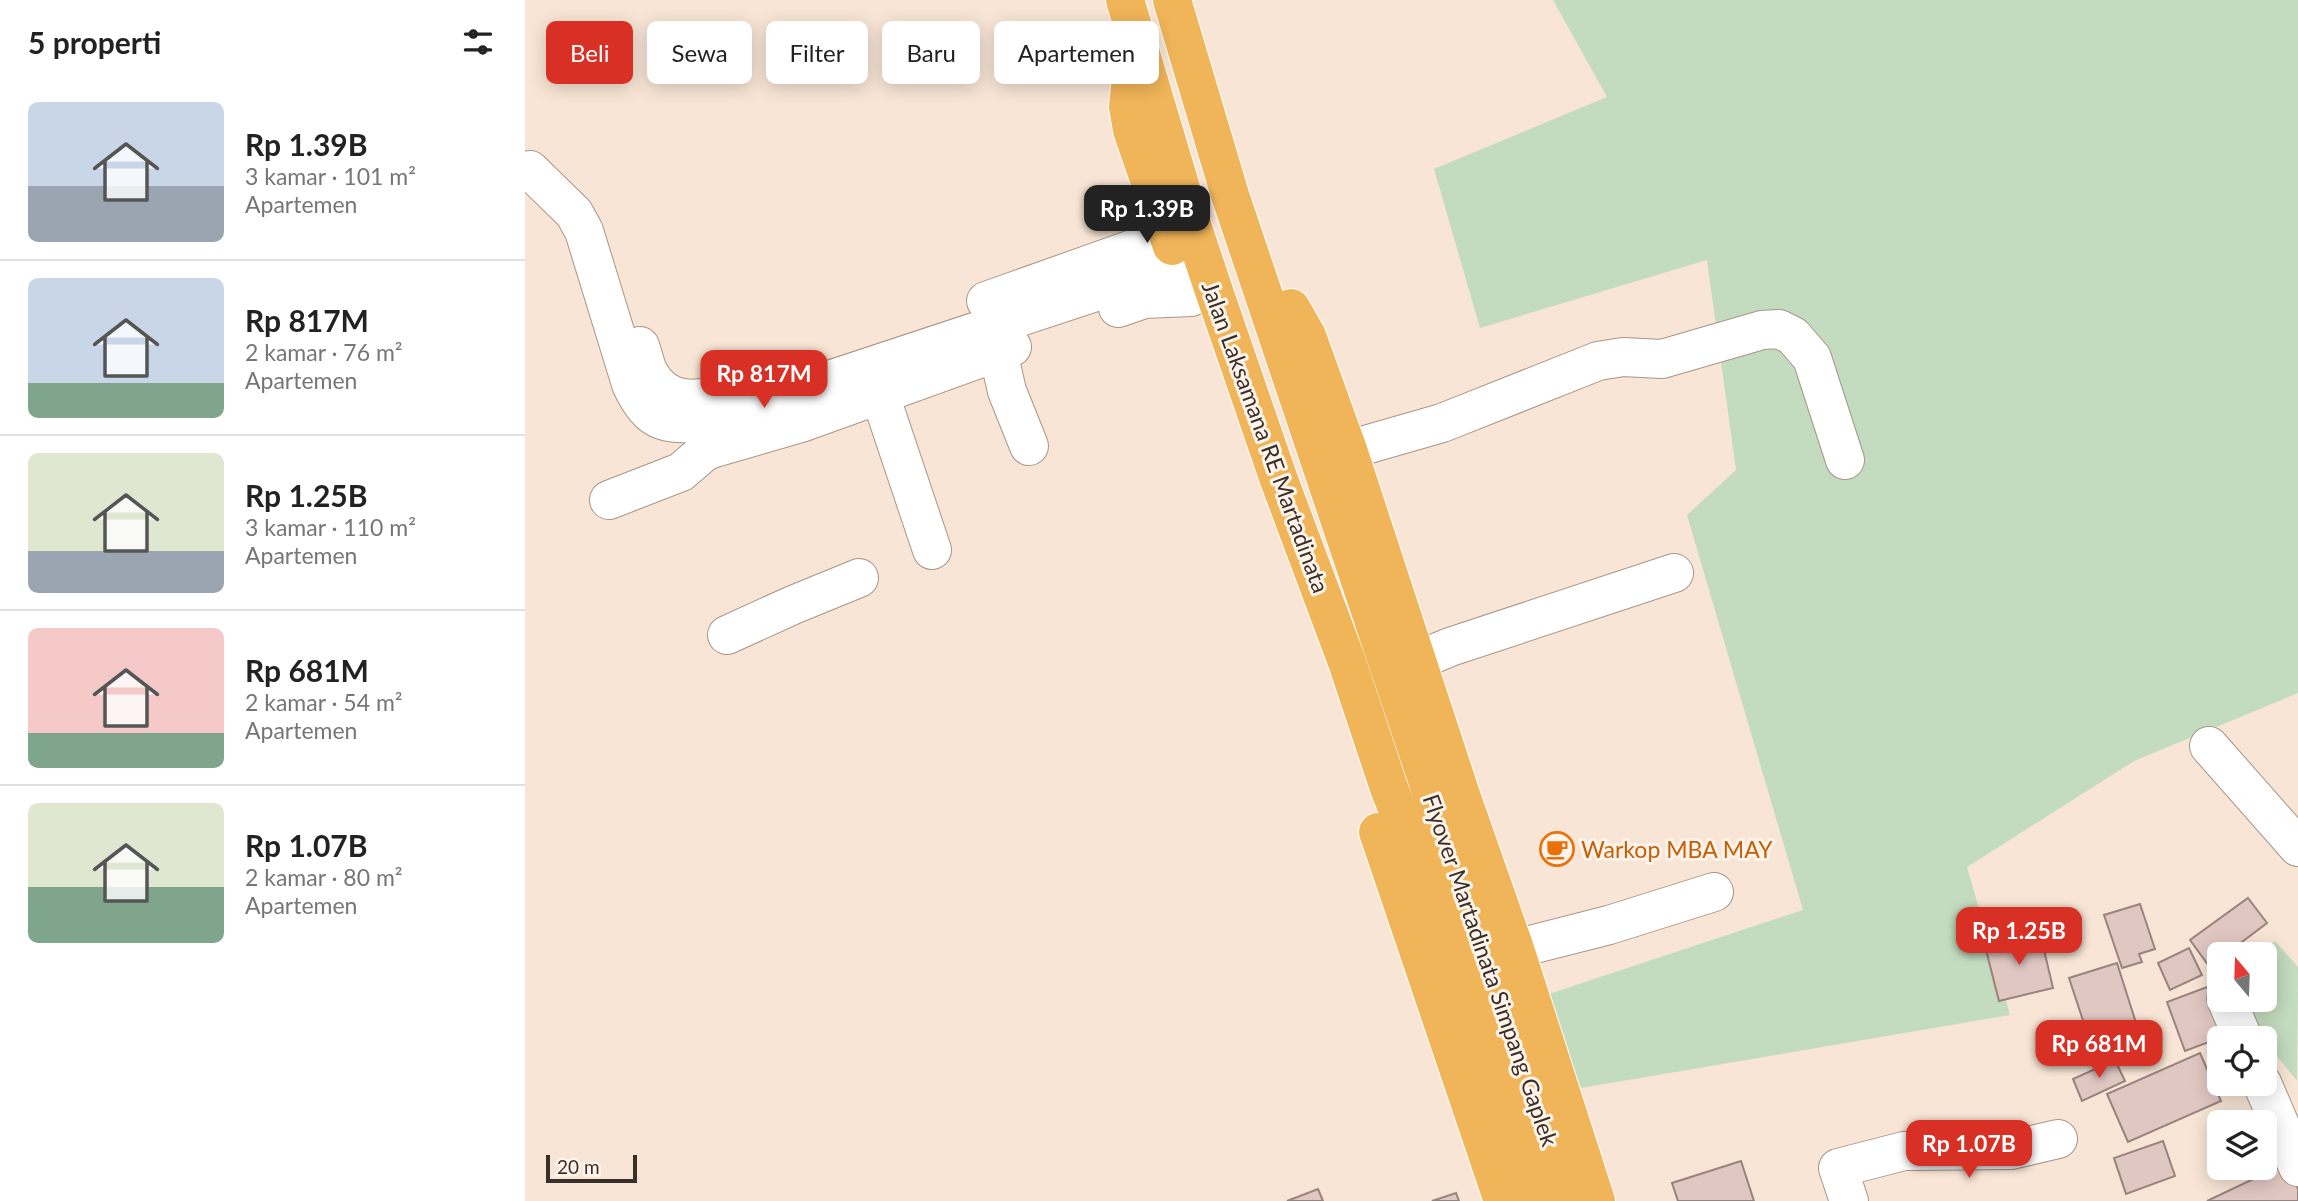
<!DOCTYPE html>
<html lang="id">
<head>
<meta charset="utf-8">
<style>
  :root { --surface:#fff; --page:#f2f2f2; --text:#222; --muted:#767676; --line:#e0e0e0; --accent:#d93025 }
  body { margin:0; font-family:Lato,sans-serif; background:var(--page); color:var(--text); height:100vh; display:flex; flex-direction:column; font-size:26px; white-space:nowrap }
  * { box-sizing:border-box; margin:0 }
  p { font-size:23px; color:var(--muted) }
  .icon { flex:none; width:38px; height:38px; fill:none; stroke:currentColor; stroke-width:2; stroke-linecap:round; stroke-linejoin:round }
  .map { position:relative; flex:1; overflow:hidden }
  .side { display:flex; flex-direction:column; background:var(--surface); width:525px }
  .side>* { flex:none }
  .hud { position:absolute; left:21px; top:21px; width:665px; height:63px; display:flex; gap:14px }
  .needle { width:46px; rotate:341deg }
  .buttons { position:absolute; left:1682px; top:942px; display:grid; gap:14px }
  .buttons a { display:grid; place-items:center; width:70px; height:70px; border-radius:10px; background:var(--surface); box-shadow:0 4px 18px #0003; font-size:35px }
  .scale { position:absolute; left:21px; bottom:18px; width:91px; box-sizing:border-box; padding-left:7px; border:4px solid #37302a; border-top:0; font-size:19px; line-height:24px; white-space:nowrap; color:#37302a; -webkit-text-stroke:5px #fff3ea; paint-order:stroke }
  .price { position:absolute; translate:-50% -60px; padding:0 16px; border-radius:14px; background:var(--accent); color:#fff; font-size:23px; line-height:46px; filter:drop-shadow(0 2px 4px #0008) }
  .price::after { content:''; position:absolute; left:50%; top:42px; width:21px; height:16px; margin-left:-10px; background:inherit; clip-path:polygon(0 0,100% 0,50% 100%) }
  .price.on { background:#222; color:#fff }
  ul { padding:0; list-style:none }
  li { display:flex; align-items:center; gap:21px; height:175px; padding:0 28px }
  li+li { border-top:2px solid var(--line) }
  li span { display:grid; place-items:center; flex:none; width:196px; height:140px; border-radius:10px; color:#555 }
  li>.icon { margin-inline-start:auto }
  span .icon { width:84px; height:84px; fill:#fffc; stroke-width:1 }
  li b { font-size:30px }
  h2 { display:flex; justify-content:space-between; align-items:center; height:84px; padding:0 28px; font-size:30px }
  .pill { padding:0 24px; border-radius:10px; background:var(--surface); box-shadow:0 4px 18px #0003; font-size:24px; line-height:63px }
  .pill.on { background:var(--accent); color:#fff }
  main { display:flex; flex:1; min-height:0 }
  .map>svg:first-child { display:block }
  .green { fill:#c3dbbe }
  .building { fill:#e1c7c2; stroke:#9a837e; stroke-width:2 }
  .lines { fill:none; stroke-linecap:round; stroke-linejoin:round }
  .minor-casing { stroke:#a79587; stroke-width:40 }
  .highway-casing { stroke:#fff; stroke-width:40 }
  .minor { stroke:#fff; stroke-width:38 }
  .highway { stroke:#f1b559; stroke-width:38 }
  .labels { text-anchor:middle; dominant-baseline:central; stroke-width:6; stroke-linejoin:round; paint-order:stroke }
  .street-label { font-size:23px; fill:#37302a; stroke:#fff3ea }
  .food-label { font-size:23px; fill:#c56008; stroke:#fff3ea; text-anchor:start }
</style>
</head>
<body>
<main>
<section class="side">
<h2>5 properti<svg class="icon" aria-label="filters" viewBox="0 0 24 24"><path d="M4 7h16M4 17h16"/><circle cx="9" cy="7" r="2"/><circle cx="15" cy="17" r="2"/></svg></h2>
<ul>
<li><span style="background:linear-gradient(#c9d6e8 60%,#9aa5b1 0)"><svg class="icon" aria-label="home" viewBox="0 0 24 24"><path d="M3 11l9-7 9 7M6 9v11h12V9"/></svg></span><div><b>Rp 1.39B</b><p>3 kamar · 101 m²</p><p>Apartemen</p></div></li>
<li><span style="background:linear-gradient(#c9d6e8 75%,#7fa58c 0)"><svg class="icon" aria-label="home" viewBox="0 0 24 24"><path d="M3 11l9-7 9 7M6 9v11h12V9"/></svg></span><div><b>Rp 817M</b><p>2 kamar · 76 m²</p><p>Apartemen</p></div></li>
<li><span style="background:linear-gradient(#dfe7d0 70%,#9aa5b1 0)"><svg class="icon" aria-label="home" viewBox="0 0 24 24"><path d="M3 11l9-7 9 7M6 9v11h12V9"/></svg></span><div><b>Rp 1.25B</b><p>3 kamar · 110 m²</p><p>Apartemen</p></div></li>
<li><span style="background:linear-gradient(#f6c9c9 75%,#7fa58c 0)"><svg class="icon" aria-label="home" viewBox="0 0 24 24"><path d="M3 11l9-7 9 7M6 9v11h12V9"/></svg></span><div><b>Rp 681M</b><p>2 kamar · 54 m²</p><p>Apartemen</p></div></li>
<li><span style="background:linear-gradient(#dfe7d0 60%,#7fa58c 0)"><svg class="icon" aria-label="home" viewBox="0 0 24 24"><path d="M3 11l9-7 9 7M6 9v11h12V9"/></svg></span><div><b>Rp 1.07B</b><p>2 kamar · 80 m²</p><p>Apartemen</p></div></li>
</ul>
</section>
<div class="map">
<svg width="1773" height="1201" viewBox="0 0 1773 1201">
  <rect width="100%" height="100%" fill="#f8e5d5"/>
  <g class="green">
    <polygon points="1028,0 1773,0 1773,693 1609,761 1442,867 1485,1015 1056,1088 1018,996 1278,910 1162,515 1211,470 1182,260 955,328 909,169 1082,97"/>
    <polygon points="1750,941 1773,967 1772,1081 1740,1041 1740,1038 1737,1038 1705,999 1740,999 1740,954 1736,954"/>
  </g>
  <g class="building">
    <polygon points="1723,898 1742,923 1701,954 1694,954 1694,959 1684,966 1665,940"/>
    <polygon points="1615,904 1630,949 1614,954 1617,962 1597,968 1579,915"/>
    <polygon points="1515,933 1528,988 1474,1001 1460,946"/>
    <polygon points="1664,948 1677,975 1645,990 1633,963"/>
    <polygon points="1592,963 1619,1048 1572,1063 1544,978"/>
    <polygon points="1682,987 1700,1036 1660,1051 1642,1002"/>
    <polygon points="1675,1053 1696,1101 1603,1142 1582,1094"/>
    <polygon points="1590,1060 1600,1081 1557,1101 1548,1079"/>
    <polygon points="1638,1141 1650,1176 1601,1194 1589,1158"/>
    <polygon points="1216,1161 1229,1201 1153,1201 1147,1183"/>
    <polygon points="1762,1163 1773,1189 1773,1201 1682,1201"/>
    <polygon points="793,1189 798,1201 762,1201"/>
    <polygon points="931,1193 934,1201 907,1201"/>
  </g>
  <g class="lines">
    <g class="minor-casing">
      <g id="minor">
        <path d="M5,170L49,213L59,231L106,384C123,422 139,426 177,422L607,280L655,266"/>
        <polyline points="461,301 644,236"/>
        <polyline points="593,308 619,299 666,297"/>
        <path d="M115,346C118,354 120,365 124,373C141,405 173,402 203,391"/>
        <polyline points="473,352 482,391 504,446"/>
        <polyline points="355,395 407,550"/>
        <polyline points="823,450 917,423 1073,361 1098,357 1137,359 1237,330 1254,329 1268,336 1287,358 1320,460"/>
        <polyline points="84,500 156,472 178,453 186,449 279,422 487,347"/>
        <polyline points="202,635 268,605 334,578"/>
        <polyline points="892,661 925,647 1149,573"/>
        <polyline points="1684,746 1773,847"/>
        <polyline points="990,949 1084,925 1189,892"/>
        <polyline points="1701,999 1718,1038"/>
        <polyline points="1737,1083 1773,1167"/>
        <polyline points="1324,1201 1313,1168 1379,1151 1486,1150 1533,1139"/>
      </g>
    </g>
    <g class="highway-casing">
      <g id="highway">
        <polyline points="600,0 667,225 690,294 754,480 822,662 865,791 879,825 1008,1201"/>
        <polyline points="647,0 705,195 1044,1201"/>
        <polyline points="613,56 605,87 603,107 607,130 647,246"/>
        <polyline points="766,308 782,336 823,450 936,795 990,949 1071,1201"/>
        <polyline points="853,832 978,1201"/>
      </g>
    </g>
    <use href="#minor" class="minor"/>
    <use href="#highway" class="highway"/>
  </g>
  <defs>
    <g id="cafe-ring" transform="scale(1.75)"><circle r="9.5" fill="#fff3ea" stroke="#e8710a" stroke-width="1.5"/><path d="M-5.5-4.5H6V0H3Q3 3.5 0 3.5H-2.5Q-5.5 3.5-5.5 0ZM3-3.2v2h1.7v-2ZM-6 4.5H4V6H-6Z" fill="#e8710a"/></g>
  </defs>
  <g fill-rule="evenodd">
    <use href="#cafe-ring" x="1032" y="849"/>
  </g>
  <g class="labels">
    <g class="street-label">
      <text transform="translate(741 437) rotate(70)">Jalan Laksamana RE Martadinata</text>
      <text transform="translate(966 970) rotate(71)">Flyover Martadinata Simpang Gaplek</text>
    </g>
    <g class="food-label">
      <text x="1056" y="849">Warkop MBA MAY</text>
    </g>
  </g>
</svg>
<div class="buttons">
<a><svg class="needle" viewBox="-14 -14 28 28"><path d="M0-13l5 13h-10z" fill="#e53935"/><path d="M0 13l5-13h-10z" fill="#767676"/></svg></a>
<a><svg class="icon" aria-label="locate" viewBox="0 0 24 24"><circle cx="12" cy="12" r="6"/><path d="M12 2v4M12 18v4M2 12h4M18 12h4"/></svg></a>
<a><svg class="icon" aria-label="layers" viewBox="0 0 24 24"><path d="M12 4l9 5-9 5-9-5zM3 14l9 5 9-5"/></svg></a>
</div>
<div class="scale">20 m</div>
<b class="price on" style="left:622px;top:245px">Rp 1.39B</b>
<b class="price" style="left:239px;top:410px">Rp 817M</b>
<b class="price" style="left:1494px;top:967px">Rp 1.25B</b>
<b class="price" style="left:1574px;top:1080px">Rp 681M</b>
<b class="price" style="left:1444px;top:1180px">Rp 1.07B</b>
<div class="hud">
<a class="pill on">Beli</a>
<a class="pill">Sewa</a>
<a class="pill">Filter</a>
<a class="pill">Baru</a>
<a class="pill">Apartemen</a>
</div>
</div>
</main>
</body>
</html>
